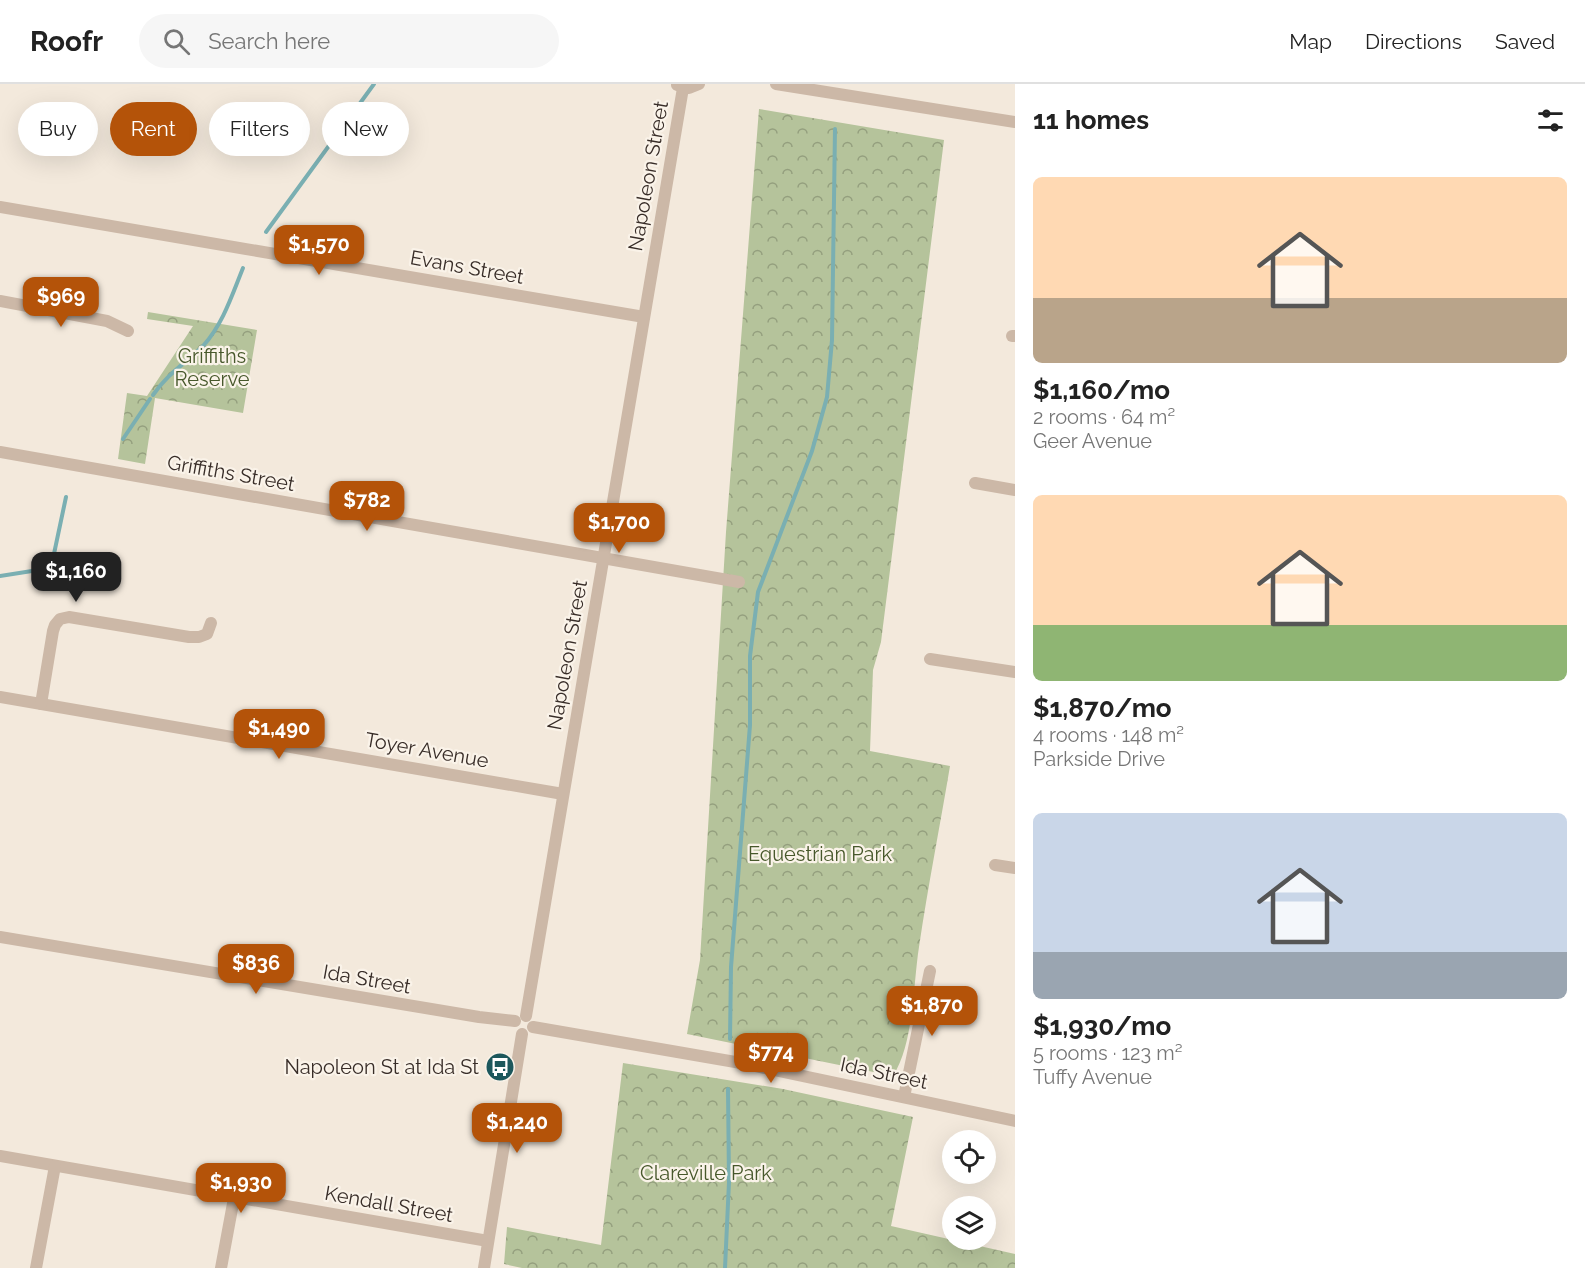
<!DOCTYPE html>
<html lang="en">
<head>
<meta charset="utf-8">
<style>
  :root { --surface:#fff; --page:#f6f6f6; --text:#222; --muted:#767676; --line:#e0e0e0; --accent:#b45309 }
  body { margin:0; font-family:Raleway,sans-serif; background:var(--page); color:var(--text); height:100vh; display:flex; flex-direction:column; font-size:22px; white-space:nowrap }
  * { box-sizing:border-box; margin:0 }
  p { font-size:20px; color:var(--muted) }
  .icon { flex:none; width:33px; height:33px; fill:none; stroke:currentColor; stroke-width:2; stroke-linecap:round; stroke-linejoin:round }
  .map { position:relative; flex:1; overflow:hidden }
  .sheet { display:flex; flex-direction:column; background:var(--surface); width:570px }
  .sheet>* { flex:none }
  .top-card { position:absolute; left:18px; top:18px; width:570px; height:54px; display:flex; gap:12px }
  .buttons { position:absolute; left:942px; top:1046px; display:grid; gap:12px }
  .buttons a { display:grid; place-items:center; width:54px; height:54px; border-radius:50%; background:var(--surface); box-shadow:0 6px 24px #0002; font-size:30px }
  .price { position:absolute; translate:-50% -51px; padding:0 14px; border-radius:12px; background:var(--accent); color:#fff; font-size:20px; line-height:39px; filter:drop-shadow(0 2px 3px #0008) }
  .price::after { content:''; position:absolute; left:50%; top:36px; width:18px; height:14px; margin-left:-9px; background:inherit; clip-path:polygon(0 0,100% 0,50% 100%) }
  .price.on { background:#222; color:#fff }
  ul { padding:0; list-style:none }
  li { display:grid; align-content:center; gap:12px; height:318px; padding:0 18px }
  li span { display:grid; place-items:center; height:186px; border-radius:9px; color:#555 }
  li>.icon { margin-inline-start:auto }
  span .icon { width:108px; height:108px; fill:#fffc; stroke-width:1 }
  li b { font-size:26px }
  h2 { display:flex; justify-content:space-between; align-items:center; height:72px; padding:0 18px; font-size:26px }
  .pill { padding:0 21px; border-radius:27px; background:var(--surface); box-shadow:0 6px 24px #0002; font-size:21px; line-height:54px }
  .pill.on { background:var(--accent); color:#fff }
  header { display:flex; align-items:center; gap:36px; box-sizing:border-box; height:84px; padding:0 30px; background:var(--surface); border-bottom:2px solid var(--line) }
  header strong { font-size:28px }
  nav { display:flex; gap:33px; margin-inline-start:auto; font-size:21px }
  .search { width:420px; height:54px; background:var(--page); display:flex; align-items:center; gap:15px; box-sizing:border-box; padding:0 21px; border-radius:33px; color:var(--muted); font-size:22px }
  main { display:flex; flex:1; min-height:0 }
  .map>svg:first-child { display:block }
  .park { fill:url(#park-crowns) }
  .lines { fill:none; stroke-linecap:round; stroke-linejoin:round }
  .stream { stroke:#7aafb2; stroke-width:4 }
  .minor { stroke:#ccb8a7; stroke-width:12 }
  .labels { text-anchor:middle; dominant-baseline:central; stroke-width:4.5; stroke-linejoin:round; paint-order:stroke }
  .street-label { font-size:20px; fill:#382d28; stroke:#faf3e9 }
  .park-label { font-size:20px; fill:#47582b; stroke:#faf3e9 }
  .poi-label { font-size:20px; fill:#382d28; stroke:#faf3e9; text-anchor:end }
</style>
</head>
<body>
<header>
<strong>Roofr</strong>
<div class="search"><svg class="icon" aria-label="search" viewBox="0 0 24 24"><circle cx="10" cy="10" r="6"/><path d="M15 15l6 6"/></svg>Search here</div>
<nav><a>Map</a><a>Directions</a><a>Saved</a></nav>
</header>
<main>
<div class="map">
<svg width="1015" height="1184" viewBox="0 0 1015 1184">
  <defs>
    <pattern id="park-crowns" width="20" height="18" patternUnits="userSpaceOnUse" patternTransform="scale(1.5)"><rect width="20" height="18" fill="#b5c39b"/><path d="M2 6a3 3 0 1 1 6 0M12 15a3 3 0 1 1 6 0" fill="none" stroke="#949f7e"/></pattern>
  </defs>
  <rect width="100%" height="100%" fill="#f3e9dc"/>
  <g class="park">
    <path d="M759,25L944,56L881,558L873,586L870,667L950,682C940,742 928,802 919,863C913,901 914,959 893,992L687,950L700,876L726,448Z"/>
    <polygon points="148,228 257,246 243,329 155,314 145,380 118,375 127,309 147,312 193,242 147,235"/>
    <polygon points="623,979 783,1005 913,1033 891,1142 1015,1170 1015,1184 522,1184 504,1180 507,1143 601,1161"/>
  </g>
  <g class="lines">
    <g class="stream">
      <polyline points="266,148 374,0"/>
      <path d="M153,311C169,288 185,280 203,262C223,240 232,211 243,184"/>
      <polyline points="123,355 150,315"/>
      <polyline points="0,492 51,484 66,413"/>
      <polyline points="730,955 731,883 750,641 750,572 758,508 812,367 827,313 832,256 835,45"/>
      <polyline points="725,1184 729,1098 728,1005"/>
    </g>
    <g class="minor">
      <polyline points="776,0 1015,38"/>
      <polyline points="677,1 689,4 699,0"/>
      <polyline points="0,123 644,233"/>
      <polyline points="0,217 107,237 128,247"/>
      <polyline points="1012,252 1015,252"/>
      <polyline points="0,368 739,498"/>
      <polyline points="975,399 1015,406"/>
      <polyline points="930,575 1015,588"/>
      <polyline points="0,613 563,710"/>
      <polyline points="41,620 53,547 55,541 60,535 69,533 189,553 199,553 207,550 211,539"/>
      <polyline points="995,781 1015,784"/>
      <polyline points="0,853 479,933 515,937"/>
      <polyline points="526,932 683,4"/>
      <polyline points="533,943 741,979 1015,1037"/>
      <polyline points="904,1013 930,887"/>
      <polyline points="0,1072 488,1157"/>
      <polyline points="36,1184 55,1082"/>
      <polyline points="221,1184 234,1114"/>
      <polyline points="484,1184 522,950"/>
    </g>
  </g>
  <defs>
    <g id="bus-disc" transform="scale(1.5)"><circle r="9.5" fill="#1c575c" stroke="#faf3e9"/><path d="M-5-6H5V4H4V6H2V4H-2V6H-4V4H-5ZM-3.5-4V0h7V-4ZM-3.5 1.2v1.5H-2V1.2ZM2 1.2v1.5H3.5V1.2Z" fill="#fff"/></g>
  </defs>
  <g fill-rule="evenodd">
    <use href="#bus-disc" x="500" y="983"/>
  </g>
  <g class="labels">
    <g class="street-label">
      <text transform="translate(648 92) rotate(-80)">Napoleon Street</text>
      <text transform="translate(467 183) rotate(10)">Evans Street</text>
      <text transform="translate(231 389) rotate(10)">Griffiths Street</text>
      <text transform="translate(567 571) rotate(-80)">Napoleon Street</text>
      <text transform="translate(427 666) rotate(10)">Toyer Avenue</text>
      <text transform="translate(367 895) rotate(10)">Ida Street</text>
      <text transform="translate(884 989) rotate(12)">Ida Street</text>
      <text transform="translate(389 1120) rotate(10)">Kendall Street</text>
    </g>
    <g class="park-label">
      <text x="212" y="272">Griffiths<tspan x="212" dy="23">Reserve</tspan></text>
      <text x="820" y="770">Equestrian Park</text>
      <text x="706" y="1089">Clareville Park</text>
    </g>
    <g class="poi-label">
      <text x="479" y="983">Napoleon St at Ida St</text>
    </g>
  </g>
</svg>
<div class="buttons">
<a><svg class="icon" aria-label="locate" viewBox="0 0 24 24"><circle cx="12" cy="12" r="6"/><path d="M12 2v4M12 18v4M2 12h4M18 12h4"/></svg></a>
<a><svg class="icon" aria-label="layers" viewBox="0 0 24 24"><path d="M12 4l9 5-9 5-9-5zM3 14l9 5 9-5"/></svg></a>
</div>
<b class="price" style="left:319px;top:192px">$1,570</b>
<b class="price" style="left:61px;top:244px">$969</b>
<b class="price" style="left:367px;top:448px">$782</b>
<b class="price" style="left:619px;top:470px">$1,700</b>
<b class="price on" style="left:76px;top:519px">$1,160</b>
<b class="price" style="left:279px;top:676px">$1,490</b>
<b class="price" style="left:256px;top:911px">$836</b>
<b class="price" style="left:932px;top:953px">$1,870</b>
<b class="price" style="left:771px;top:1000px">$774</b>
<b class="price" style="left:517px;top:1070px">$1,240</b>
<b class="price" style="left:241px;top:1130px">$1,930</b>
<div class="top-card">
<a class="pill">Buy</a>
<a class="pill on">Rent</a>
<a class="pill">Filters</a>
<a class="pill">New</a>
</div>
</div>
<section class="sheet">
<h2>11 homes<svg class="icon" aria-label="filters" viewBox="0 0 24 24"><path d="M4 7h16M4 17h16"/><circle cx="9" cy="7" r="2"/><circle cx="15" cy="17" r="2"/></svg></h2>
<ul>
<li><span style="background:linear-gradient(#ffd9b3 65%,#b9a48a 0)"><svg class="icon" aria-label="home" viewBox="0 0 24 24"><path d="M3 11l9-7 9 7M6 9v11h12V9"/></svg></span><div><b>$1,160/mo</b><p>2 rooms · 64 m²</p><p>Geer Avenue</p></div></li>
<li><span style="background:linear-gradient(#ffd9b3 70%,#8fb573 0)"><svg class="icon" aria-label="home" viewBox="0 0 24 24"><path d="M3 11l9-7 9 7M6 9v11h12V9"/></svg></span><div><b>$1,870/mo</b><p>4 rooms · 148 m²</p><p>Parkside Drive</p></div></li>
<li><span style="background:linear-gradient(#c9d6e8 75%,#9aa5b1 0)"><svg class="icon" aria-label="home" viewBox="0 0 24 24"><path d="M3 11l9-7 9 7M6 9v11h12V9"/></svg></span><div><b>$1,930/mo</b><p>5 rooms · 123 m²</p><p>Tuffy Avenue</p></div></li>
</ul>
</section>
</main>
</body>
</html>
